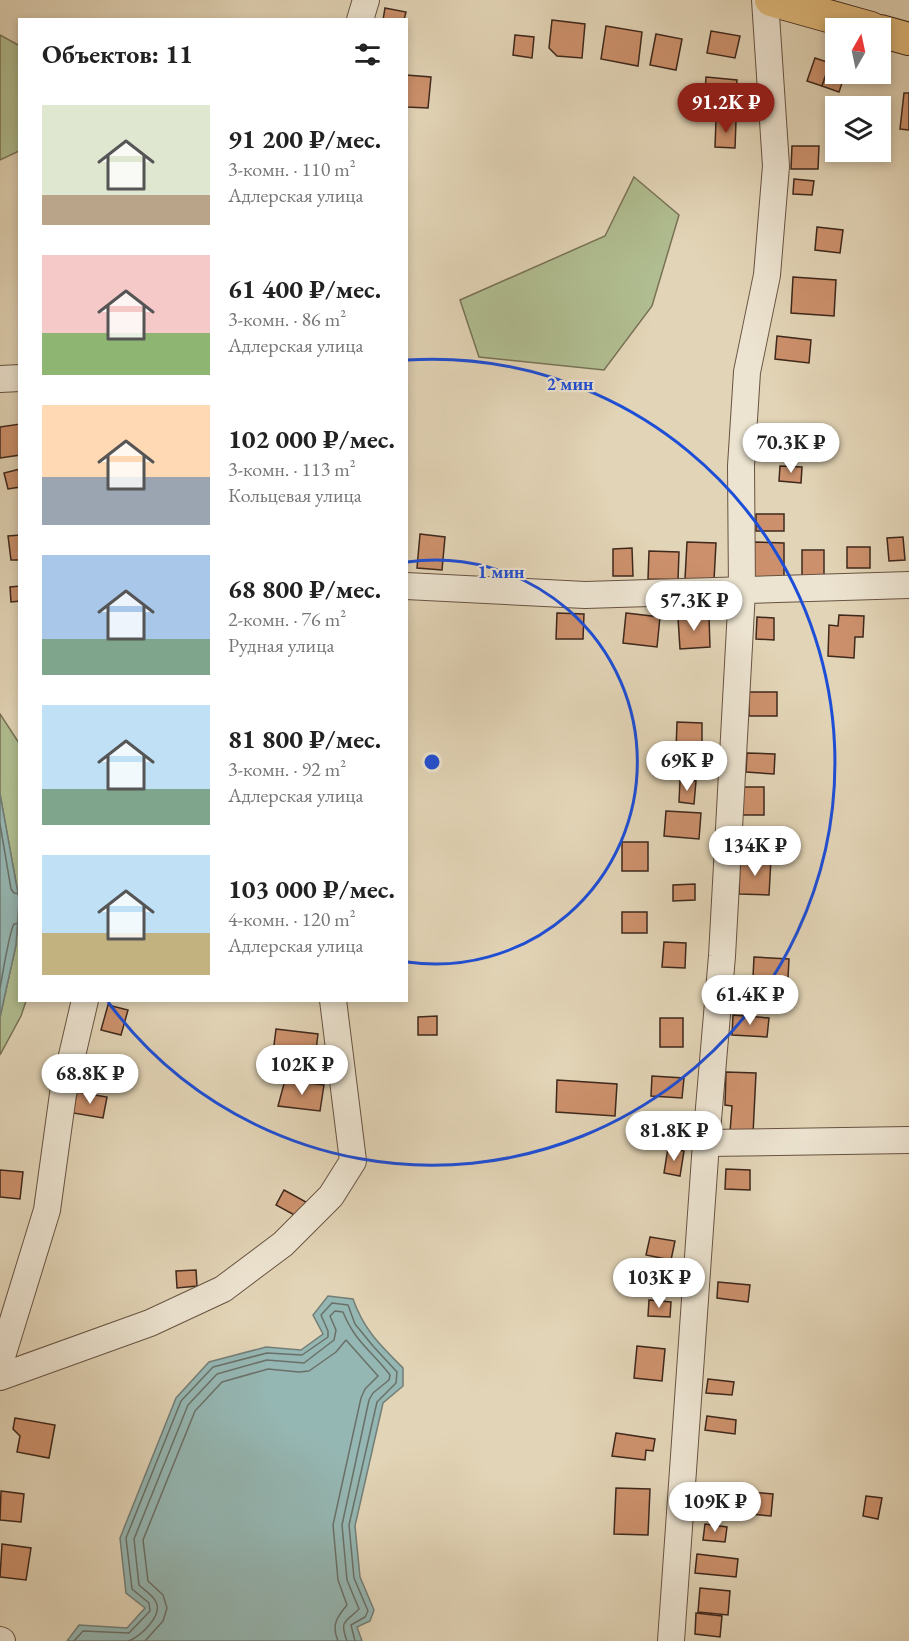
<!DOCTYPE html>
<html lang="ru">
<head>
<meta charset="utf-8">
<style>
  :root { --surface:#fff; --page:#f2f2f2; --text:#222; --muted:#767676; --accent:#8f2418 }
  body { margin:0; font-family:"EB Garamond",serif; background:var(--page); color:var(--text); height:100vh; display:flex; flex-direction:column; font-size:22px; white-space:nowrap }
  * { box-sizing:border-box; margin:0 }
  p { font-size:20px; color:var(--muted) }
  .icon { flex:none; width:33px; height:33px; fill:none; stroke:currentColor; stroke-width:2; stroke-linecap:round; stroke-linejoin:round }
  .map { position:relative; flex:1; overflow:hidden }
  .details { position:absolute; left:18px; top:18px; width:390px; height:984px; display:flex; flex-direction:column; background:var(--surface); border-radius:0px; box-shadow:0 3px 9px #0003 }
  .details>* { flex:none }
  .needle { width:39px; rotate:9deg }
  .buttons { position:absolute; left:825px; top:18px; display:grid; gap:12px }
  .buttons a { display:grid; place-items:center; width:66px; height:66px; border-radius:0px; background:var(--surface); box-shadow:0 3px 9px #0003; font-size:30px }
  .price { position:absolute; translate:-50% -51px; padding:0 14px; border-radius:21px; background:#fff; color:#222; font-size:20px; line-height:39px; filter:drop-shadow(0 2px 3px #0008) }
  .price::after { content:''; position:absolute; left:50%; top:36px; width:18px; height:14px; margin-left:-9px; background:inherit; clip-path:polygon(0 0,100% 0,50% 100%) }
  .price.active { background:var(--accent); color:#fff }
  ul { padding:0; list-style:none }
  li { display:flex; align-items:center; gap:18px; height:150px; padding:0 24px }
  li span { display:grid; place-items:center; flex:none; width:168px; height:120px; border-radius:0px; color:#555 }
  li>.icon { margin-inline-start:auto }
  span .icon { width:72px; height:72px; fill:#fffc; stroke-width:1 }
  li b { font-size:26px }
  h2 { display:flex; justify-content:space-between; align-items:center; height:72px; padding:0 24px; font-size:26px }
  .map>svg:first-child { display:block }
  .green { fill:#b0bd90; stroke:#787256; stroke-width:1.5 }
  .water { fill:#95b7b3; stroke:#737e77; stroke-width:1.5 }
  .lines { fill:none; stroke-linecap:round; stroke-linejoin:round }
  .shore { stroke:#6a7068; stroke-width:1.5 }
  .building { fill:#cc916c; stroke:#3f281c; stroke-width:1.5 }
  .minor-casing { stroke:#685342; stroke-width:28 }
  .major-casing { stroke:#3f281c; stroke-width:34 }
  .minor { stroke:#ece3d0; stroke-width:26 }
  .major { stroke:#e1ba7b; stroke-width:32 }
  .ring { fill:none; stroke:#1d4ed8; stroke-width:3 }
  .centre { fill:#1d4ed8; stroke:#ece3d0; stroke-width:3 }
  .ring-label { font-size:18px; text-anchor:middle; font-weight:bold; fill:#1d4ed8; stroke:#ece3d0; stroke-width:4.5; stroke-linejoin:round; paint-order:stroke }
</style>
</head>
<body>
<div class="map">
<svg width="909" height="1641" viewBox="0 0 909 1641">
  <rect width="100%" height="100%" fill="#e2d4b6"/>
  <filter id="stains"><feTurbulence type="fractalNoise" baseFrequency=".00333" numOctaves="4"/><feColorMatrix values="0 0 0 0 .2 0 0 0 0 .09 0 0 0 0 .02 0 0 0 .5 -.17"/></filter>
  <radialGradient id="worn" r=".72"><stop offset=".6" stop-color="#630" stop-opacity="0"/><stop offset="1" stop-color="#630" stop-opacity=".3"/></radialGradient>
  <g class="green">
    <polygon points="0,35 20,46 19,151 0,160"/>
    <polygon points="634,177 679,215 652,306 604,370 479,357 460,300 605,236"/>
    <polygon points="0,714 19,743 20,1000 26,1001 21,1016 0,1055 0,1017 16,945 19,899 0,794"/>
  </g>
  <g class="water">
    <polygon points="0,794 19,899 16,945 0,1017"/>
    <path d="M328,1296L353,1299C364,1330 380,1345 403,1368V1386L383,1403L355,1526L360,1577L374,1610L370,1621L357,1627L362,1641H67L79,1625L127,1628L145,1608L126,1593L120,1538L176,1398L209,1362L266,1347L301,1350L323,1334L313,1315Z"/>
  </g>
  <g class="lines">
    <g class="shore">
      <polyline points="0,824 11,889 14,893 20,894"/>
      <path d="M0,988C2,977 10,929 14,924L20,923"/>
      <polyline points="74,1641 83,1631 129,1633 150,1611 149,1603 132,1589 126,1538 181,1401 213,1367 267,1353 302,1355 328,1337 328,1331 321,1315 332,1303 348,1305 355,1324 373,1346 397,1372 396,1383 377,1402 349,1525 354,1578 368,1611 365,1617 351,1625 355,1641"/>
      <path d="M128,1641C140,1638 163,1615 156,1602C153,1595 144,1590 139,1585L134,1539L188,1405L217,1374L267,1360L304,1363L334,1340L336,1330L330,1316L335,1311L343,1312C355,1342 372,1351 390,1375L389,1380L373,1393L369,1400L342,1525L347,1580L359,1609C346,1622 339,1620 347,1641"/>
      <path d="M145,1641L163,1621L167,1608L163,1595L148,1581L143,1540L195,1411L222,1382L268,1369L299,1372L309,1371L336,1352L346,1340L378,1376L365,1389L361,1398L333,1525L338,1580L347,1605C337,1617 331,1625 338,1641"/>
    </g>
  </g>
  <g class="building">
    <polygon points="385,8 406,12 404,20 383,20"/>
    <polygon points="552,20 585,24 582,58 557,56 549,48"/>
    <polygon points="606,26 642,32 638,66 601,59"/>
    <polygon points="711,31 740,36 735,58 707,53"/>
    <polygon points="656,34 682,39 676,70 650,65"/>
    <polygon points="515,35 534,37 532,58 513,55"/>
    <polygon points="815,58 830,63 822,86 807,81"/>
    <polygon points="830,63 836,65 836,74 845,74 839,92 822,86"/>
    <polygon points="406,75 431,77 428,108 406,107"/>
    <polygon points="706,77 737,80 734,113 716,112 717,94 705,93"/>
    <polygon points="904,93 909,93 909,130 900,129"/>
    <polygon points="716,120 736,121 735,148 715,147"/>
    <polygon points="792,146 819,146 818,169 791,169"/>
    <polygon points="794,179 814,181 812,195 793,194"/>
    <polygon points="817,227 843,230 840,253 815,250"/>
    <polygon points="793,277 836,280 834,316 791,313"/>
    <polygon points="777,336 811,340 809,363 775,359"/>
    <polygon points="20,424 20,455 0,458 0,427"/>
    <polygon points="780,466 802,467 801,483 779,481"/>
    <polygon points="20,469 20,487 8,489 4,473"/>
    <rect x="756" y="514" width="28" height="17"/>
    <polygon points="420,534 445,537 442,570 417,568"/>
    <polygon points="20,535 20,560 11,560 8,536"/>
    <polygon points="903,537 905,560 889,561 887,538"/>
    <polygon points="687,542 716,543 714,580 685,579"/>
    <polygon points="753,542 784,543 784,578 751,577"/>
    <rect x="847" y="547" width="23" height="21"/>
    <polygon points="632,548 633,576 613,576 613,549"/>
    <rect x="802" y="550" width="22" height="29"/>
    <polygon points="649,551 679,552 678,580 648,579"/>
    <polygon points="20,586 20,601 11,602 10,587"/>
    <polygon points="557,613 584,614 583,639 556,639"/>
    <polygon points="626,613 660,617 657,647 623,643"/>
    <polygon points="839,615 864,616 863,637 855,637 854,658 828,656 829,625 838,626"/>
    <polygon points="709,616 710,647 680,649 678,618"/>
    <polygon points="757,617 774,618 774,640 756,639"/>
    <rect x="749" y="692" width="28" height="24"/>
    <polygon points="677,722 702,723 702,752 676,750"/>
    <polygon points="747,753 775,754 774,774 746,772"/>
    <polygon points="680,780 696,781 694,804 679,802"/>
    <rect x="738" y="787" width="26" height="28"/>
    <polygon points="666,811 701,813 699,839 664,836"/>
    <rect x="622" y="842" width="26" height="29"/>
    <polygon points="740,859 771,859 769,895 739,894"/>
    <polygon points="695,884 695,900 673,901 673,885"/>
    <rect x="622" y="912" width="25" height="21"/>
    <polygon points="664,942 686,943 685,968 662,967"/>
    <polygon points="754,957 789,959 788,978 753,977"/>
    <polygon points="108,1005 128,1010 121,1035 101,1030"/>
    <polygon points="733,1015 769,1018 767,1037 732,1035"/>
    <polygon points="437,1016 437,1035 418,1035 418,1017"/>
    <rect x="660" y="1018" width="23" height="29"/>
    <polygon points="276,1029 318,1034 315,1058 273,1053"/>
    <polygon points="726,1072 756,1073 753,1134 730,1132 732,1106 725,1105"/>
    <polygon points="652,1076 684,1078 682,1098 651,1096"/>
    <polygon points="285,1080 324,1085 320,1111 278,1106"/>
    <polygon points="557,1080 617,1084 615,1116 556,1112"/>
    <polygon points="77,1092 107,1097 103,1118 73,1113"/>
    <polygon points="668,1148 684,1151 680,1176 664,1173"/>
    <polygon points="726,1169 750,1170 750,1190 725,1189"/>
    <polygon points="0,1170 23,1172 20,1199 0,1197"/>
    <polygon points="284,1190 306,1202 298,1217 276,1205"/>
    <polygon points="650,1237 675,1241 671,1260 646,1255"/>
    <polygon points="196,1270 197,1286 177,1288 176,1271"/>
    <polygon points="718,1282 750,1285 748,1302 717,1298"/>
    <polygon points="649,1300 671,1302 670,1317 648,1316"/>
    <polygon points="637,1346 665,1349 662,1381 634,1378"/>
    <polygon points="708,1379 734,1382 732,1395 706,1393"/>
    <polygon points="707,1416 736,1420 735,1434 705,1430"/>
    <polygon points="15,1418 55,1425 49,1458 17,1452 20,1436 13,1429"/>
    <polygon points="616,1433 655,1439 653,1451 646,1450 645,1460 612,1456"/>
    <polygon points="616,1488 650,1489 648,1535 614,1534"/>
    <polygon points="1,1491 24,1494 21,1522 0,1520"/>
    <polygon points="751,1492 773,1494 771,1516 749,1514"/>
    <polygon points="866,1496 882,1498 878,1519 863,1516"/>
    <polygon points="705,1524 727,1527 725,1542 703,1540"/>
    <polygon points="2,1544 31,1548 26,1580 0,1577"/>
    <polygon points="697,1554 738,1559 736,1577 695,1573"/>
    <polygon points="700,1588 730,1591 728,1615 698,1612"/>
    <polygon points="696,1613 722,1616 720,1637 695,1634"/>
  </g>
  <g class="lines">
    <g class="minor-casing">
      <g id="minor">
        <polyline points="360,20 366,0"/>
        <polyline points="0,379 20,378"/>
        <polyline points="406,586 585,595 909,585"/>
        <polyline points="706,1143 909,1140"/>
        <polyline points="0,1363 47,1210 63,1094 85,1000"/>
        <polyline points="0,1377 150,1323 223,1289 283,1244 331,1196 353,1161 333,1000"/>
        <polyline points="0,1640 2,1641"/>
        <polyline points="671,1641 706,1143 722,956 742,591 741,466 747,372 767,275 776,166 765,0"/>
      </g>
    </g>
    <g class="major-casing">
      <g id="major">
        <polyline points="771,0 871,28"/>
        <polyline points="880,31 909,39"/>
      </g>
    </g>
    <use href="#minor" class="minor"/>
    <use href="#major" class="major"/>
  </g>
  <g class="ring">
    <path d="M407 562A202 202 0 1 1 407 962"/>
    <path d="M407 360A403 403 0 1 1 108 1002"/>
  </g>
  <circle cx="432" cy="762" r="9" class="centre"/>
  <g class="ring-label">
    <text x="570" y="390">2 мин</text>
    <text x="501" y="578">1 мин</text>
  </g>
  <rect width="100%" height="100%" filter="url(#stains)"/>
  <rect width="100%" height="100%" fill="url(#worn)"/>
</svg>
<div class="buttons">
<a><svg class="needle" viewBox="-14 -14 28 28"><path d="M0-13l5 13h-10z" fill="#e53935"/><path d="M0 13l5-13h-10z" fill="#767676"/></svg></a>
<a><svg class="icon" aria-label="layers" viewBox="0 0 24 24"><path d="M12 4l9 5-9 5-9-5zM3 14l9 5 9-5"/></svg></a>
</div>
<b class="price active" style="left:726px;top:134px">91.2K ₽</b>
<b class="price" style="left:791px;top:474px">70.3K ₽</b>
<b class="price" style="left:694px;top:632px">57.3K ₽</b>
<b class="price" style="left:687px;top:792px">69K ₽</b>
<b class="price" style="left:755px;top:877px">134K ₽</b>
<b class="price" style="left:750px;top:1026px">61.4K ₽</b>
<b class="price" style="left:302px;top:1096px">102K ₽</b>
<b class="price" style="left:90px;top:1105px">68.8K ₽</b>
<b class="price" style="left:674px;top:1162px">81.8K ₽</b>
<b class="price" style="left:659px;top:1309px">103K ₽</b>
<b class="price" style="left:715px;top:1533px">109K ₽</b>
<section class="details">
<h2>Объектов: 11<svg class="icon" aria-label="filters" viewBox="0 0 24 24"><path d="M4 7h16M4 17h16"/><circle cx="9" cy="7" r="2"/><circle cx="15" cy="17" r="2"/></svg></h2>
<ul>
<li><span style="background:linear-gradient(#dfe7d0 75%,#b9a48a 0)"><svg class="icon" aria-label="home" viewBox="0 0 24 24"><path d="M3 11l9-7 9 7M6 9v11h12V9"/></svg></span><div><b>91 200 ₽/мес.</b><p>3-комн. · 110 m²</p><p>Адлерская улица</p></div></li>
<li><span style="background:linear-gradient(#f6c9c9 65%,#8fb573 0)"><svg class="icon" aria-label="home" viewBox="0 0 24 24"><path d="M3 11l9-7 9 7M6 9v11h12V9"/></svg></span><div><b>61 400 ₽/мес.</b><p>3-комн. · 86 m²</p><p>Адлерская улица</p></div></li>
<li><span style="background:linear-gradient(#ffd9b3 60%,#9aa5b1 0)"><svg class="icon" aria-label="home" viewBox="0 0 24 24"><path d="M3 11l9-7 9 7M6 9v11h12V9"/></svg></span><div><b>102 000 ₽/мес.</b><p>3-комн. · 113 m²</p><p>Кольцевая улица</p></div></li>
<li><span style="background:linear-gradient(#a9c7e8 70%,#7fa58c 0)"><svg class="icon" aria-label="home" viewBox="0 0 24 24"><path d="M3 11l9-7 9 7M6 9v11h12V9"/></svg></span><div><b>68 800 ₽/мес.</b><p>2-комн. · 76 m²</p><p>Рудная улица</p></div></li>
<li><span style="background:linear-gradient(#bfe0f5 70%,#7fa58c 0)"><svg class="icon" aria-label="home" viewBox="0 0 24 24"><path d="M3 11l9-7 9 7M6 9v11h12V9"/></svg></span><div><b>81 800 ₽/мес.</b><p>3-комн. · 92 m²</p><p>Адлерская улица</p></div></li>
<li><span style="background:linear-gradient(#bfe0f5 65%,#c2b280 0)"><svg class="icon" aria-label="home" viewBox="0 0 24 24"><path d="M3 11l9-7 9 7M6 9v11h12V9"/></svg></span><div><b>103 000 ₽/мес.</b><p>4-комн. · 120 m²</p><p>Адлерская улица</p></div></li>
</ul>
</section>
</div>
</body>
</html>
